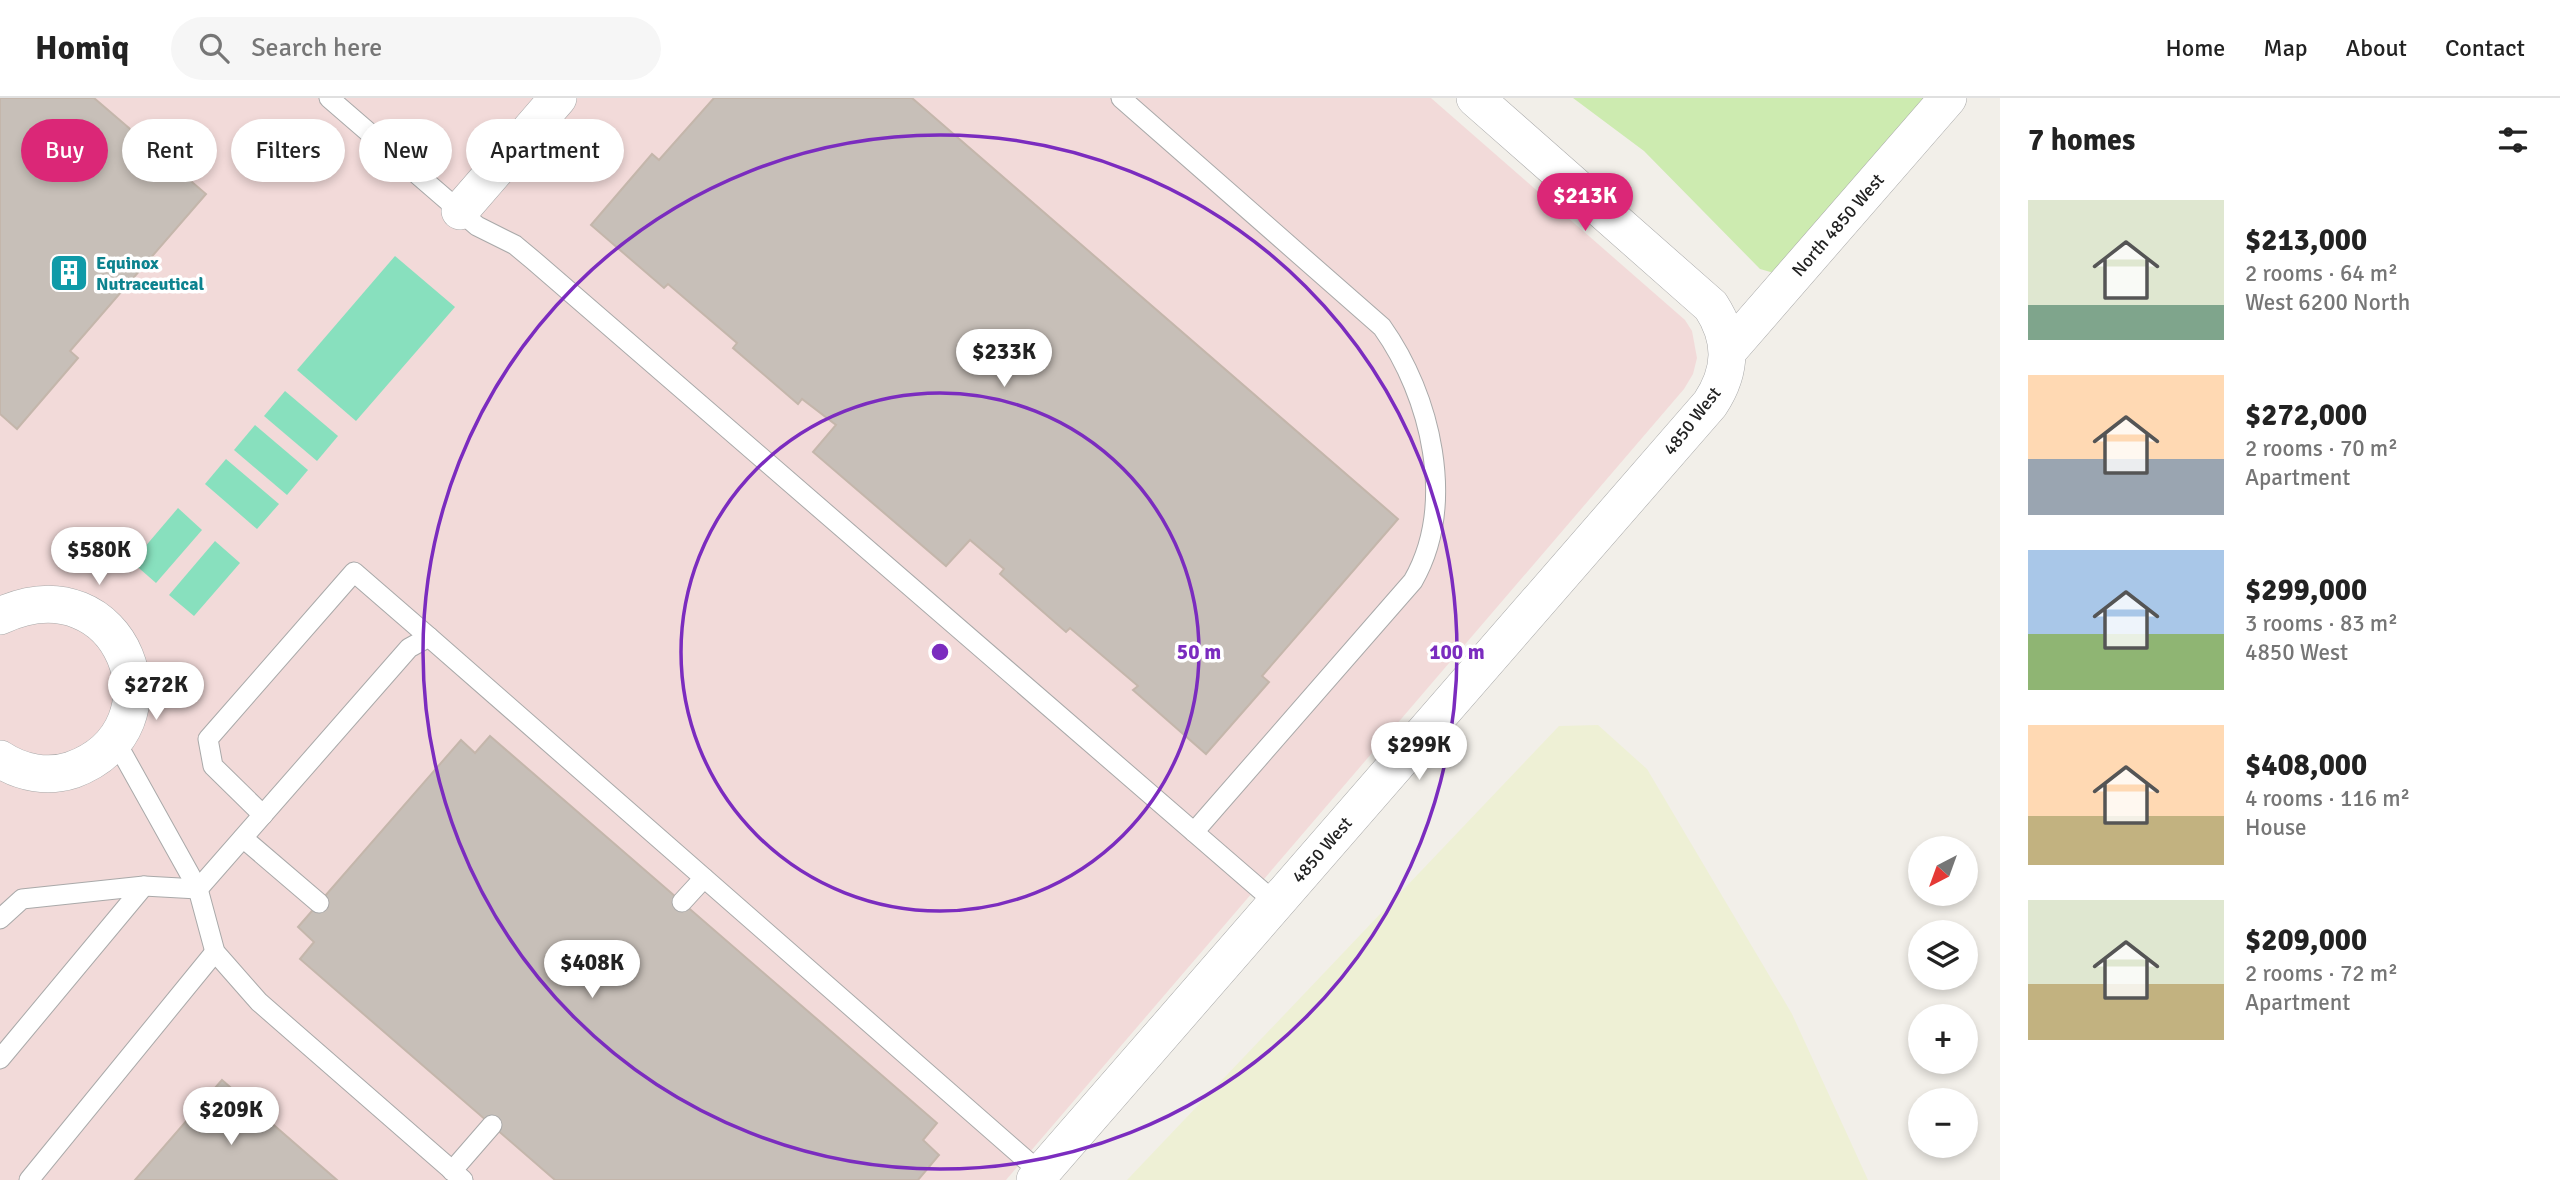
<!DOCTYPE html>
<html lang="en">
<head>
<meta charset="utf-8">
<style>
  :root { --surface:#fff; --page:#f6f6f6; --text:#222; --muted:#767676; --line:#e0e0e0; --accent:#db2777 }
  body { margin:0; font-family:Signika,sans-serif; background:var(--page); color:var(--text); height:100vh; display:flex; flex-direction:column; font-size:26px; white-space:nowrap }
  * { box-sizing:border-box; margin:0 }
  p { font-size:23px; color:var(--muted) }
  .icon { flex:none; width:38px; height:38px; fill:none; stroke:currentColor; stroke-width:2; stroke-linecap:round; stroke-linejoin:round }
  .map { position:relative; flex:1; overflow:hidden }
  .panel { display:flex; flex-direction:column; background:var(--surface); width:560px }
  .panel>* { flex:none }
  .banner { position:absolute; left:21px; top:21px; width:665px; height:63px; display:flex; gap:14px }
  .needle { width:46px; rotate:221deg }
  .tools { position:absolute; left:1908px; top:738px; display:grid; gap:14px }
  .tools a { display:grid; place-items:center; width:70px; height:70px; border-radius:50%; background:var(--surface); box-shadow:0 4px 10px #0003; font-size:35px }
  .price { position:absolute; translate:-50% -60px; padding:0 16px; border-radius:24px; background:#fff; color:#222; font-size:23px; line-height:46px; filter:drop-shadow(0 2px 4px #0008) }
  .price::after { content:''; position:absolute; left:50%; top:42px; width:21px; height:16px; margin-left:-10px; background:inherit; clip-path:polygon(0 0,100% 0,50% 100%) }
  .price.current { background:var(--accent); color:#fff }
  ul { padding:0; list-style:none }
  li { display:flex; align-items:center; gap:21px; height:175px; padding:0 28px }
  li span { display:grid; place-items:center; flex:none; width:196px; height:140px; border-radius:0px; color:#555 }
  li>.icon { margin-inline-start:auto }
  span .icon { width:84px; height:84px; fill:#fffc; stroke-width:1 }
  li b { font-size:30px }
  h2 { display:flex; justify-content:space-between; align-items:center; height:84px; padding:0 28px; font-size:30px }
  .tag { padding:0 24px; border-radius:32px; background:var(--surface); box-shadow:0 4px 10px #0003; font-size:24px; line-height:63px }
  .tag.current { background:var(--accent); color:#fff }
  header { display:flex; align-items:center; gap:42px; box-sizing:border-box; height:98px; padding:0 35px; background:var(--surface); border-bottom:2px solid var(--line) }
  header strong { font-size:33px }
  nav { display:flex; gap:38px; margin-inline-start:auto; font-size:24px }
  .search { width:490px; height:63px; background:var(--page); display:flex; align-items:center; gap:18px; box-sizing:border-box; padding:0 24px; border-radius:38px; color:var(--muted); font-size:26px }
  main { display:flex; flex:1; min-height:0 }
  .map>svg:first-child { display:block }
  .commercial { fill:#f2dad9 }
  .farmland { fill:#eef0d5 }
  .grass { fill:#cdebb0 }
  .pitch { fill:#88e0be }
  .building { fill:#c7bfb8; stroke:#c4b6ab; stroke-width:2 }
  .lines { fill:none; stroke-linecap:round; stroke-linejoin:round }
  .service-casing { stroke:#a9a9a9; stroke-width:21 }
  .minor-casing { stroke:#a9a9a9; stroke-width:38 }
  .service { stroke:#fff; stroke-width:19 }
  .minor { stroke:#fff; stroke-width:37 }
  .ring { fill:none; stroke:#7b2cbf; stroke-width:3.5 }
  .labels { text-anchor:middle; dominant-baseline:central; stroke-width:7; stroke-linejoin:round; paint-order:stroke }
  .street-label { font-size:18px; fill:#222; stroke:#fff }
  .culture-label { font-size:18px; font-weight:bold; fill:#0d838f; stroke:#fff; text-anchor:start }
  .centre { fill:#7b2cbf; stroke:#fff; stroke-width:3.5 }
  .ring-label { font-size:21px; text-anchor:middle; font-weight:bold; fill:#7b2cbf; stroke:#fff; stroke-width:7; stroke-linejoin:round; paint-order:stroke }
</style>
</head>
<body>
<header>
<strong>Homiq</strong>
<div class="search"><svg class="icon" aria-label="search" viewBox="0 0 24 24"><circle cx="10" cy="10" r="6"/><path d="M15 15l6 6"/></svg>Search here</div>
<nav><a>Home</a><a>Map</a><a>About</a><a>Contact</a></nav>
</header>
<main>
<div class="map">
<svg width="2000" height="1082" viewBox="0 0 2000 1082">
  <rect width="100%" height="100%" fill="#f2efe9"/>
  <polygon class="commercial" points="0,0 1431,0 1685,222 1692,233 1697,260 1693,276 1684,291 1006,1082 0,1082"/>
  <polygon class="farmland" points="1598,627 1647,671 1792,916 1868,1082 1127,1082 1559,628"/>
  <polygon class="grass" points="1573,0 1939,0 1784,178 1760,171 1644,53"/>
  <g class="pitch">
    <polygon points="395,158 455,209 356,323 297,272"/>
    <polygon points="285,293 338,338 317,363 264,318"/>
    <polygon points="255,327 308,372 287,397 234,352"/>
    <polygon points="226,361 279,406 257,431 205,386"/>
    <polygon points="178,410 202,432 156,485 132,464"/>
    <polygon points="215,443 240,465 194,518 169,497"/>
  </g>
  <g class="building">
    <polygon points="0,0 94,0 206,96 70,253 78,260 17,331 0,316"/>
    <polygon points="714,0 912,0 1398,421 1262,578 1269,584 1206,656 1133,592 1138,588 1070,530 1066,534 1000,476 1004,471 970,442 946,468 813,354 836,327 802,301 798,306 733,250 737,245 668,186 664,190 591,127 652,56 659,62"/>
    <polygon points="490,638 937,1025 923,1042 939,1057 918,1082 555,1082 300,861 314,844 298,829 461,642 475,655"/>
    <polygon points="222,982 337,1082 135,1082"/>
  </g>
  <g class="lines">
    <g class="service-casing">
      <g id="service">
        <polyline points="329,0 477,128 515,147 533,162 1276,805"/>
        <path d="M1121,0L1382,229C1431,298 1457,406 1413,483L1194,734"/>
        <polyline points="115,642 198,791 215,854 259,904 463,1082"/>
        <polyline points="263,717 213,668 208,641 354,474 429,539"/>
        <polyline points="243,740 319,805"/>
        <polyline points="682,804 704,780"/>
        <polyline points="0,821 22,801 144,788 198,791 409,550 429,539 1041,1075"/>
        <polyline points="0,961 144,788"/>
        <polyline points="452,1073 492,1027"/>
        <polyline points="29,1082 215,854"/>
      </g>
    </g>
    <g class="minor-casing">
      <g id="minor">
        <polyline points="460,113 558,0"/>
        <polyline points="1728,253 1948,0"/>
        <path d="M0,518C123,461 186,631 72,672C48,680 21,675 0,661"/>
        <path d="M1035,1082L1710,306C1732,273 1733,242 1711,208L1475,0"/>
      </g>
    </g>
    <use href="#service" class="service"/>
    <use href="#minor" class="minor"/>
  </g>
  <g class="ring">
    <circle cx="940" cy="554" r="259"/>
    <circle cx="940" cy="554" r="517"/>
  </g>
  <defs>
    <g id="building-square" transform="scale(2.0125)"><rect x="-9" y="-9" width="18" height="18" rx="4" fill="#0f9aa8" stroke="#fff"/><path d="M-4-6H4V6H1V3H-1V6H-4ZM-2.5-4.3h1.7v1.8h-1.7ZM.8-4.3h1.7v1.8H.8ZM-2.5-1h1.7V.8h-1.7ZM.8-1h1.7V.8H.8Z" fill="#fff"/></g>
  </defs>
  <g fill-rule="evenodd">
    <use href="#building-square" x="69" y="175"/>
  </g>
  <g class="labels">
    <g class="street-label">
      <text transform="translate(1838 127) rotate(-49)">North 4850 West</text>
      <text transform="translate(1692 323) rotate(-52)">4850 West</text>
      <text transform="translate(1322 752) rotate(-49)">4850 West</text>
    </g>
    <g class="culture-label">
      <text x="96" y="165">Equinox<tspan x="96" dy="21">Nutraceutical</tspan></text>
    </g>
  </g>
  <circle cx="940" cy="554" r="10" class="centre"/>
  <g class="ring-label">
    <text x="1199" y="561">50 m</text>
    <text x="1457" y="561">100 m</text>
  </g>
</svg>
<div class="tools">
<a><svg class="needle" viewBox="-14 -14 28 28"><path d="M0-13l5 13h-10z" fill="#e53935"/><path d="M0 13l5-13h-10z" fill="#767676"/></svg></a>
<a><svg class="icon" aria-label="layers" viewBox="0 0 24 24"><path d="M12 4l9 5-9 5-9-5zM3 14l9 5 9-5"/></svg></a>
<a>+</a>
<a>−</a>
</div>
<b class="price current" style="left:1585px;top:135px">$213K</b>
<b class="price" style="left:1004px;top:291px">$233K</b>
<b class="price" style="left:99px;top:489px">$580K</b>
<b class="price" style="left:156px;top:624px">$272K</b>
<b class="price" style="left:1419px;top:684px">$299K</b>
<b class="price" style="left:592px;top:902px">$408K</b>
<b class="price" style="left:231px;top:1049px">$209K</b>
<div class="banner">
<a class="tag current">Buy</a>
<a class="tag">Rent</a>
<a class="tag">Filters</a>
<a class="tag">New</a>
<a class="tag">Apartment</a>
</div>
</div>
<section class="panel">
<h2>7 homes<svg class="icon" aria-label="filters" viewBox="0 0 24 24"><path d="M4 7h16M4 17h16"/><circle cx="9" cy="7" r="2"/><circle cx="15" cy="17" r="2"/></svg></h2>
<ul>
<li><span style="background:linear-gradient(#dfe7d0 75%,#7fa58c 0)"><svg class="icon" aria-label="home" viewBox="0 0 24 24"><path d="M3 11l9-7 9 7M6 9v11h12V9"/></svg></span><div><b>$213,000</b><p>2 rooms · 64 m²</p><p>West 6200 North</p></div></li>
<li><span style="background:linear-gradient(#ffd9b3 60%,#9aa5b1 0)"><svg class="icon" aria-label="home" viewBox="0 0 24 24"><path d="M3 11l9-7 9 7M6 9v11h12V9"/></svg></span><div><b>$272,000</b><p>2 rooms · 70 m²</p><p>Apartment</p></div></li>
<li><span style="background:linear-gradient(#a9c7e8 60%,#8fb573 0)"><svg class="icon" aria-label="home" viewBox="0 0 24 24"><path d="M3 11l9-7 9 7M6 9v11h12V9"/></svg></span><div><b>$299,000</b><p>3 rooms · 83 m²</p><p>4850 West</p></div></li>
<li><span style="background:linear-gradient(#ffd9b3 65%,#c2b280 0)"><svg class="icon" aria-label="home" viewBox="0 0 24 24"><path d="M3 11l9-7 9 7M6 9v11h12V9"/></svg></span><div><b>$408,000</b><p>4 rooms · 116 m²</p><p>House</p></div></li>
<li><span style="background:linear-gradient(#dfe7d0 60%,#c2b280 0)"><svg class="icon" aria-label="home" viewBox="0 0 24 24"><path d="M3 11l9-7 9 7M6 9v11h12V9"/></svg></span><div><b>$209,000</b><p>2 rooms · 72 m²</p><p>Apartment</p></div></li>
</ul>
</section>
</main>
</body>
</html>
